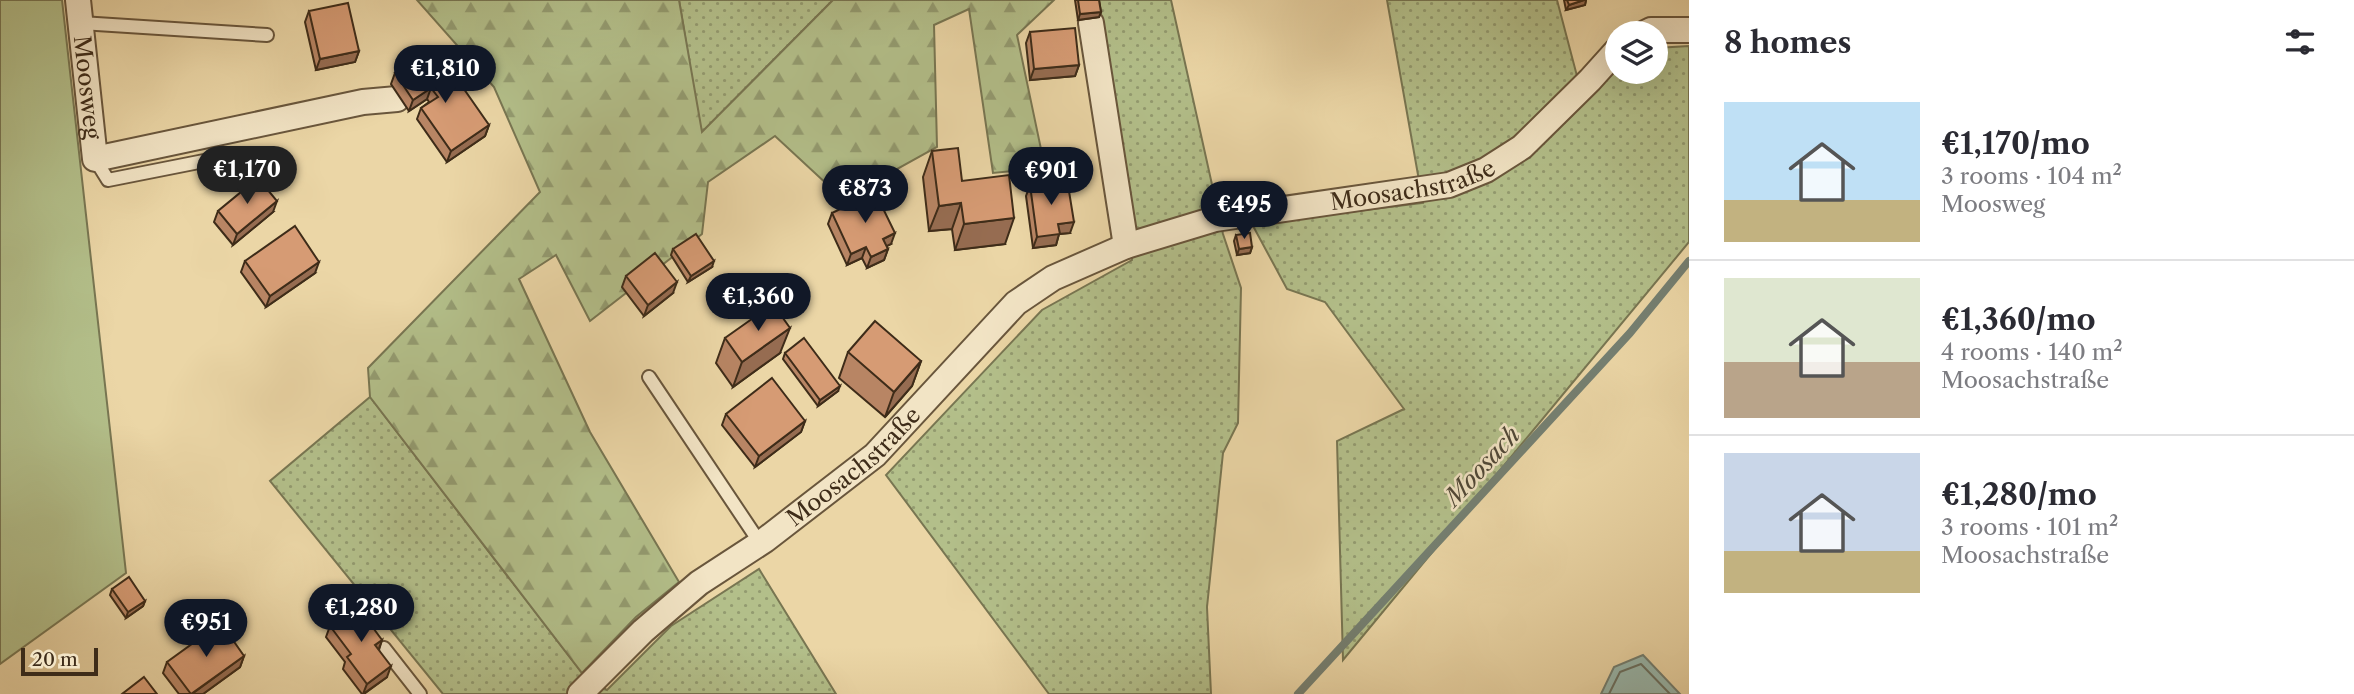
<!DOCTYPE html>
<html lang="en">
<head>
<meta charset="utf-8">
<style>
  :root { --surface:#fff; --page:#f7f7f7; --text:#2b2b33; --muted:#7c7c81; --line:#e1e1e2; --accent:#111827 }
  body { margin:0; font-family:"Libre Caslon Text",serif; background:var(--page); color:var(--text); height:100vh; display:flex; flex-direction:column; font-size:26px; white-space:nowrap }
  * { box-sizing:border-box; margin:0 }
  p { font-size:23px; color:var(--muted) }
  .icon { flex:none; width:38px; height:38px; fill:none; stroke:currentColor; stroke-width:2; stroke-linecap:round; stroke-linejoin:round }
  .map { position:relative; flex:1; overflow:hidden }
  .sheet { display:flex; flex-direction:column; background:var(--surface); width:665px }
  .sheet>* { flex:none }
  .fabs { position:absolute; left:1605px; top:21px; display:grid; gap:14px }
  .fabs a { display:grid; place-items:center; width:63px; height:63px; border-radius:50%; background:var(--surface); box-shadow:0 7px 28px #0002; font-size:35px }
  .scale { position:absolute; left:21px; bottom:18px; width:77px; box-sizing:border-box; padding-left:7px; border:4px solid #3e2c19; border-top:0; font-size:19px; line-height:24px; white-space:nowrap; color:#3e2c19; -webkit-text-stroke:5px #f2e4c5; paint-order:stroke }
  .price { position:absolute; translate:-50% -60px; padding:0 16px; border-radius:24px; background:var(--accent); color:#fff; font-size:23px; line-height:46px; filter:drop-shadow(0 2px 4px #0008) }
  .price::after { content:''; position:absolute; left:50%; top:42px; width:21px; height:16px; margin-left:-10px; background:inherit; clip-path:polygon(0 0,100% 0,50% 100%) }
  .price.current { background:#222; color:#fff }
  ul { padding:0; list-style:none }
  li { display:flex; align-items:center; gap:21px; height:175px; padding:0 35px }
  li+li { border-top:2px solid var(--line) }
  li span { display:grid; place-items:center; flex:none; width:196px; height:140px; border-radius:0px; color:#555 }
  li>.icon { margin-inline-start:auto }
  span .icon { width:84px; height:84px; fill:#fffc; stroke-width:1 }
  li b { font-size:30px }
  h2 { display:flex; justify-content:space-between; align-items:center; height:84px; padding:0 35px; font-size:30px }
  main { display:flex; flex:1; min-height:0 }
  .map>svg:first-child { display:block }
  .grass { fill:url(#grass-dots); stroke:#787652; stroke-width:2 }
  .forest { fill:url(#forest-firs); stroke:#787652; stroke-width:2 }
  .garden { fill:#b3bf8a; stroke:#787652; stroke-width:2 }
  .water { fill:#99b8ad; stroke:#758072; stroke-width:2 }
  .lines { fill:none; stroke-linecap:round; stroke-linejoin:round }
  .shore { stroke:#6c7263; stroke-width:2 }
  .stream { stroke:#758072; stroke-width:8 }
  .lane-casing { stroke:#69563c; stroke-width:16 }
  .street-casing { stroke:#69563c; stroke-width:28 }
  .lane { stroke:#f2e4c5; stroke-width:12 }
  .street { stroke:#f2e4c5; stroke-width:24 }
  .wall { fill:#b88564; stroke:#3e2c19; stroke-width:2 }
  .shaded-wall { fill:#966c51; stroke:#3e2c19; stroke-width:2 }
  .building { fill:#d69b74; stroke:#3e2c19; stroke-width:2 }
  .labels { text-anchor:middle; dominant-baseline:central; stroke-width:5; stroke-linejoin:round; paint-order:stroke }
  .street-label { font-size:23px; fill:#3e2c19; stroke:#f2e4c5 }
  .water-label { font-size:24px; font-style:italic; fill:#504837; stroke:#f2e4c5 }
</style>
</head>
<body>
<main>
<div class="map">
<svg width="1689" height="694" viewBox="0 0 1689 694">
  <defs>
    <pattern id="grass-dots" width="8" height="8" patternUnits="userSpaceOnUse" patternTransform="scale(1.75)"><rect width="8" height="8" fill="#b3bf8a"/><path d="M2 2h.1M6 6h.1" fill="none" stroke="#939b70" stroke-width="1.8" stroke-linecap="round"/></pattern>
    <pattern id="forest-firs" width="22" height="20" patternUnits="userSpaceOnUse" patternTransform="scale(1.75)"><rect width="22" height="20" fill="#b3bf8a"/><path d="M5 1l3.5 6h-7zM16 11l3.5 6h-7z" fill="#939b70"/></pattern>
  </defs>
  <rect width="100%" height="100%" fill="#ebd6a6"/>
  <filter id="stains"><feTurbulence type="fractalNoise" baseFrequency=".00286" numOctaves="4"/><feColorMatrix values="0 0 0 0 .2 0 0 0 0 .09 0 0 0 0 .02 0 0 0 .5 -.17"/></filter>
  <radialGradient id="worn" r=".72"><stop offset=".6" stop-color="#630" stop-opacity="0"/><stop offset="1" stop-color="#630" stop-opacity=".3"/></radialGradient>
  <g class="grass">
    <polygon points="679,0 833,0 701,133"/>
    <polygon points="1098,0 1171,0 1223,234 1241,288 1238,423 1223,453 1207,607 1211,694 1049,694 886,475 1042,310 1132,260"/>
    <polygon points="1387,0 1557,0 1577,76 1591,88 1617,71 1656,72 1656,48 1689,46 1689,242 1343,660 1337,441 1404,409 1325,302 1287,289 1252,224 1423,203"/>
    <polygon points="370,397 582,673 607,690 671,626 759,569 836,694 443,694 270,481"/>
  </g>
  <polygon class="forest" points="417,0 679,0 702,132 833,0 1054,0 1017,35 1045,168 993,173 969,9 934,25 937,147 843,199 775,136 708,182 702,234 590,321 556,255 519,279 590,432 679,582 636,617 582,673 370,397 368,368 540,192 494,87"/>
  <polygon class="garden" points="0,0 62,0 126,573 0,664"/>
  <polygon class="water" points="1643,655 1680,694 1601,694 1614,667"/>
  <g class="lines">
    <polyline class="shore" points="1609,694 1620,672 1641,664 1670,694"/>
    <polyline class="stream" points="1298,694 1630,333 1689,261"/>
    <g class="lane-casing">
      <g id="lane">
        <polyline points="81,23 267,35"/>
        <polyline points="95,159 108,180 209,160 221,162 241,184"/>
        <polyline points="649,377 760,543"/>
        <polyline points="384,648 420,694"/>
      </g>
    </g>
    <g class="street-casing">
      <g id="street">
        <path id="s1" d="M78,0L95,159L363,102L397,99"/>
        <polyline points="1091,23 1126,246"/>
        <polyline points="1645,33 1651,30 1689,30"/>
        <path id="s2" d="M580,694L643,631L699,583L765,540L875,455L1016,303L1053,278L1126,246L1215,219L1449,185L1486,170L1522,147L1590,80L1617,50"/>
      </g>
    </g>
    <use href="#lane" class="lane"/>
    <use href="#street" class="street"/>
  </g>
  <g class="wall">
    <polygon points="1075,0 1099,0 1101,12 1099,17 1078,20"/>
    <polygon points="1564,0 1586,0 1585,5 1566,10"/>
    <polygon points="309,11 359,51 355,62 316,70 305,22"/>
    <polygon points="1030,32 1079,65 1075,76 1030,80 1026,43"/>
    <polygon points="395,73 453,87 489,125 485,136 447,162 417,119 421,108 429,102 427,99 409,111 391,84"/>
    <polygon points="932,151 962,181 1005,244 955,250 952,229 929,231 923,177"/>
    <polygon points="1030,185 1070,233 1059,234 1056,245 1033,248 1026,196"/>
    <polygon points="218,211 273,212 233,245 214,222"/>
    <polygon points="832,213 891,244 886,246 888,249 884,260 867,268 862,258 847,265 828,224"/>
    <polygon points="1236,235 1252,247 1250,253 1237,255 1234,241"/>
    <polygon points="673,249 712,267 688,282 671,255"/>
    <polygon points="245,261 315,273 266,307 241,272"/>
    <polygon points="626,276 673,293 644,316 622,287"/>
    <polygon points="725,338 780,353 733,387 716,363"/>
    <polygon points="848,352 921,361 912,386 885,417 839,378"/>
    <polygon points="785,353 838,391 818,406 783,359"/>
    <polygon points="726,414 805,421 801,432 755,467 722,425"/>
    <polygon points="112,589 145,601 143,606 126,618 110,595"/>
    <polygon points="330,626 382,640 379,650 387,677 364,694 362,694 343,669 345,662 326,637"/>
    <polygon points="244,656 240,667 203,694 179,694 163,673 167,662"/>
  </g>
  <g class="shaded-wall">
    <polygon points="1584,0 1586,0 1585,5 1566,10 1569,5"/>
    <polygon points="1101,12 1099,17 1078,20 1080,14"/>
    <polygon points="359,51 355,62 316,70 320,59"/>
    <polygon points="1079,65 1075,76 1030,80 1034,69"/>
    <polygon points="431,88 427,99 409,111 413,100"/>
    <polygon points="489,125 485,136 447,162 451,151"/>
    <polygon points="277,201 273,212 233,245 237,234"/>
    <polygon points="961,203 952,229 929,231 939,206"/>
    <polygon points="1014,218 1005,244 955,250 964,224"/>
    <polygon points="1074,222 1070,233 1059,234 1056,245 1033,248 1037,237 1058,224"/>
    <polygon points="895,233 891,244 879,250 883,239"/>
    <polygon points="866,247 862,258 847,265 851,254"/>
    <polygon points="1252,247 1250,253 1237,255 1239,249"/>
    <polygon points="888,249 884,260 867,268 871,257"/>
    <polygon points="714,261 712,267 688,282 691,276"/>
    <polygon points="319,262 315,273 266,307 270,296"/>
    <polygon points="677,282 673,293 644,316 648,305"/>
    <polygon points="790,328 780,353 733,387 742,362"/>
    <polygon points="921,361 912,386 885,417 894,392"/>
    <polygon points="840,386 838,391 818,406 820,400"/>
    <polygon points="805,421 801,432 755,467 759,456"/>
    <polygon points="145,601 143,606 126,618 128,612"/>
    <polygon points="382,640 378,651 375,645"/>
    <polygon points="244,656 240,667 203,694 192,694"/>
    <polygon points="391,666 387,677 363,694 367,684"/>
  </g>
  <g class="building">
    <polygon points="1078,0 1099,0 1101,12 1080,14"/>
    <polygon points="1567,0 1584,0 1569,5"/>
    <polygon points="348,3 359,51 320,59 309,11"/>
    <polygon points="1075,28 1079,65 1034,69 1030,32"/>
    <polygon points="435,64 453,87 459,82 489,125 451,151 421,108 438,97 431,88 413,100 395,73"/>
    <polygon points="958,148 962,181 1009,175 1014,218 964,224 961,203 939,206 932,151"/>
    <polygon points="258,178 277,201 237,234 218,211"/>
    <polygon points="1067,179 1074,222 1058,224 1060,234 1037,237 1030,185"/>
    <polygon points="875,192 895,233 883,239 888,249 871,257 866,247 851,254 832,213"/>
    <polygon points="295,226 319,262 270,296 245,261"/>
    <polygon points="1250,233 1252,247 1239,249 1236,235"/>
    <polygon points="696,234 714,261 691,276 673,249"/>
    <polygon points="655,253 677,282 648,305 626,276"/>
    <polygon points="773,304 790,328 742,362 725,338"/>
    <polygon points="875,321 921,361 894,392 848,352"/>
    <polygon points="804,338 840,386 820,400 785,353"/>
    <polygon points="772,378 805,421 759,456 726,414"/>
    <polygon points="129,577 145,601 128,612 112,589"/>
    <polygon points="357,606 382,640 375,645 391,666 367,684 347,657 351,654 330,626"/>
    <polygon points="221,623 244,656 191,694 167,662"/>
    <polygon points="144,677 157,694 122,694"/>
  </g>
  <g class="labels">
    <g class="street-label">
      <text stroke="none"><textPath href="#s1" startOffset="88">Moosweg</textPath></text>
      <text stroke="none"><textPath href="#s2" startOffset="1006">Moosachstraße</textPath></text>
      <text stroke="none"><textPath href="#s2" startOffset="357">Moosachstraße</textPath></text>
    </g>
    <g class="water-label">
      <text transform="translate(1482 466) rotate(-47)">Moosach</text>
    </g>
  </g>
  <rect width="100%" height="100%" filter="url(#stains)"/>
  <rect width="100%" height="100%" fill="url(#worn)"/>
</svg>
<div class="fabs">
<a><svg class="icon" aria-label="layers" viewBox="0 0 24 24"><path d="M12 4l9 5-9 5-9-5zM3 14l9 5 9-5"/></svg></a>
</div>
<div class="scale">20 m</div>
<b class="price" style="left:445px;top:105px">€1,810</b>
<b class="price current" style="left:247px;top:206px">€1,170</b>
<b class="price" style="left:1051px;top:207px">€901</b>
<b class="price" style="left:865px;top:225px">€873</b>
<b class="price" style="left:1244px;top:241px">€495</b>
<b class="price" style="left:758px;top:333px">€1,360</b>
<b class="price" style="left:361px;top:644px">€1,280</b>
<b class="price" style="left:206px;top:659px">€951</b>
</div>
<section class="sheet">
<h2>8 homes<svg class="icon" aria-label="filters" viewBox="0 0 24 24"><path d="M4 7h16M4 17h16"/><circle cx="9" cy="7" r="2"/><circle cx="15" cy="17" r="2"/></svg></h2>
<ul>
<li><span style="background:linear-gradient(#bfe0f5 70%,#c2b280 0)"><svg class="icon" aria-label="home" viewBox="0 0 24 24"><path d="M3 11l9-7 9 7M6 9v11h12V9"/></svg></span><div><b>€1,170/mo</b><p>3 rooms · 104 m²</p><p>Moosweg</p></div></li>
<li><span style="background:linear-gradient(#dfe7d0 60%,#b9a48a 0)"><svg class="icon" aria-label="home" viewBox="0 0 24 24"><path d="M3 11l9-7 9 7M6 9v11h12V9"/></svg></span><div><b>€1,360/mo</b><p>4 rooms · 140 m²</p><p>Moosachstraße</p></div></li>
<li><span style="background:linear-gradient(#c9d6e8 70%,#c2b280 0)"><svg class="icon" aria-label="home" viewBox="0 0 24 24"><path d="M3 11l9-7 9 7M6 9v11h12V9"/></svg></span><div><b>€1,280/mo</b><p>3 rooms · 101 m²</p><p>Moosachstraße</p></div></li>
</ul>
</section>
</main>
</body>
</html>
